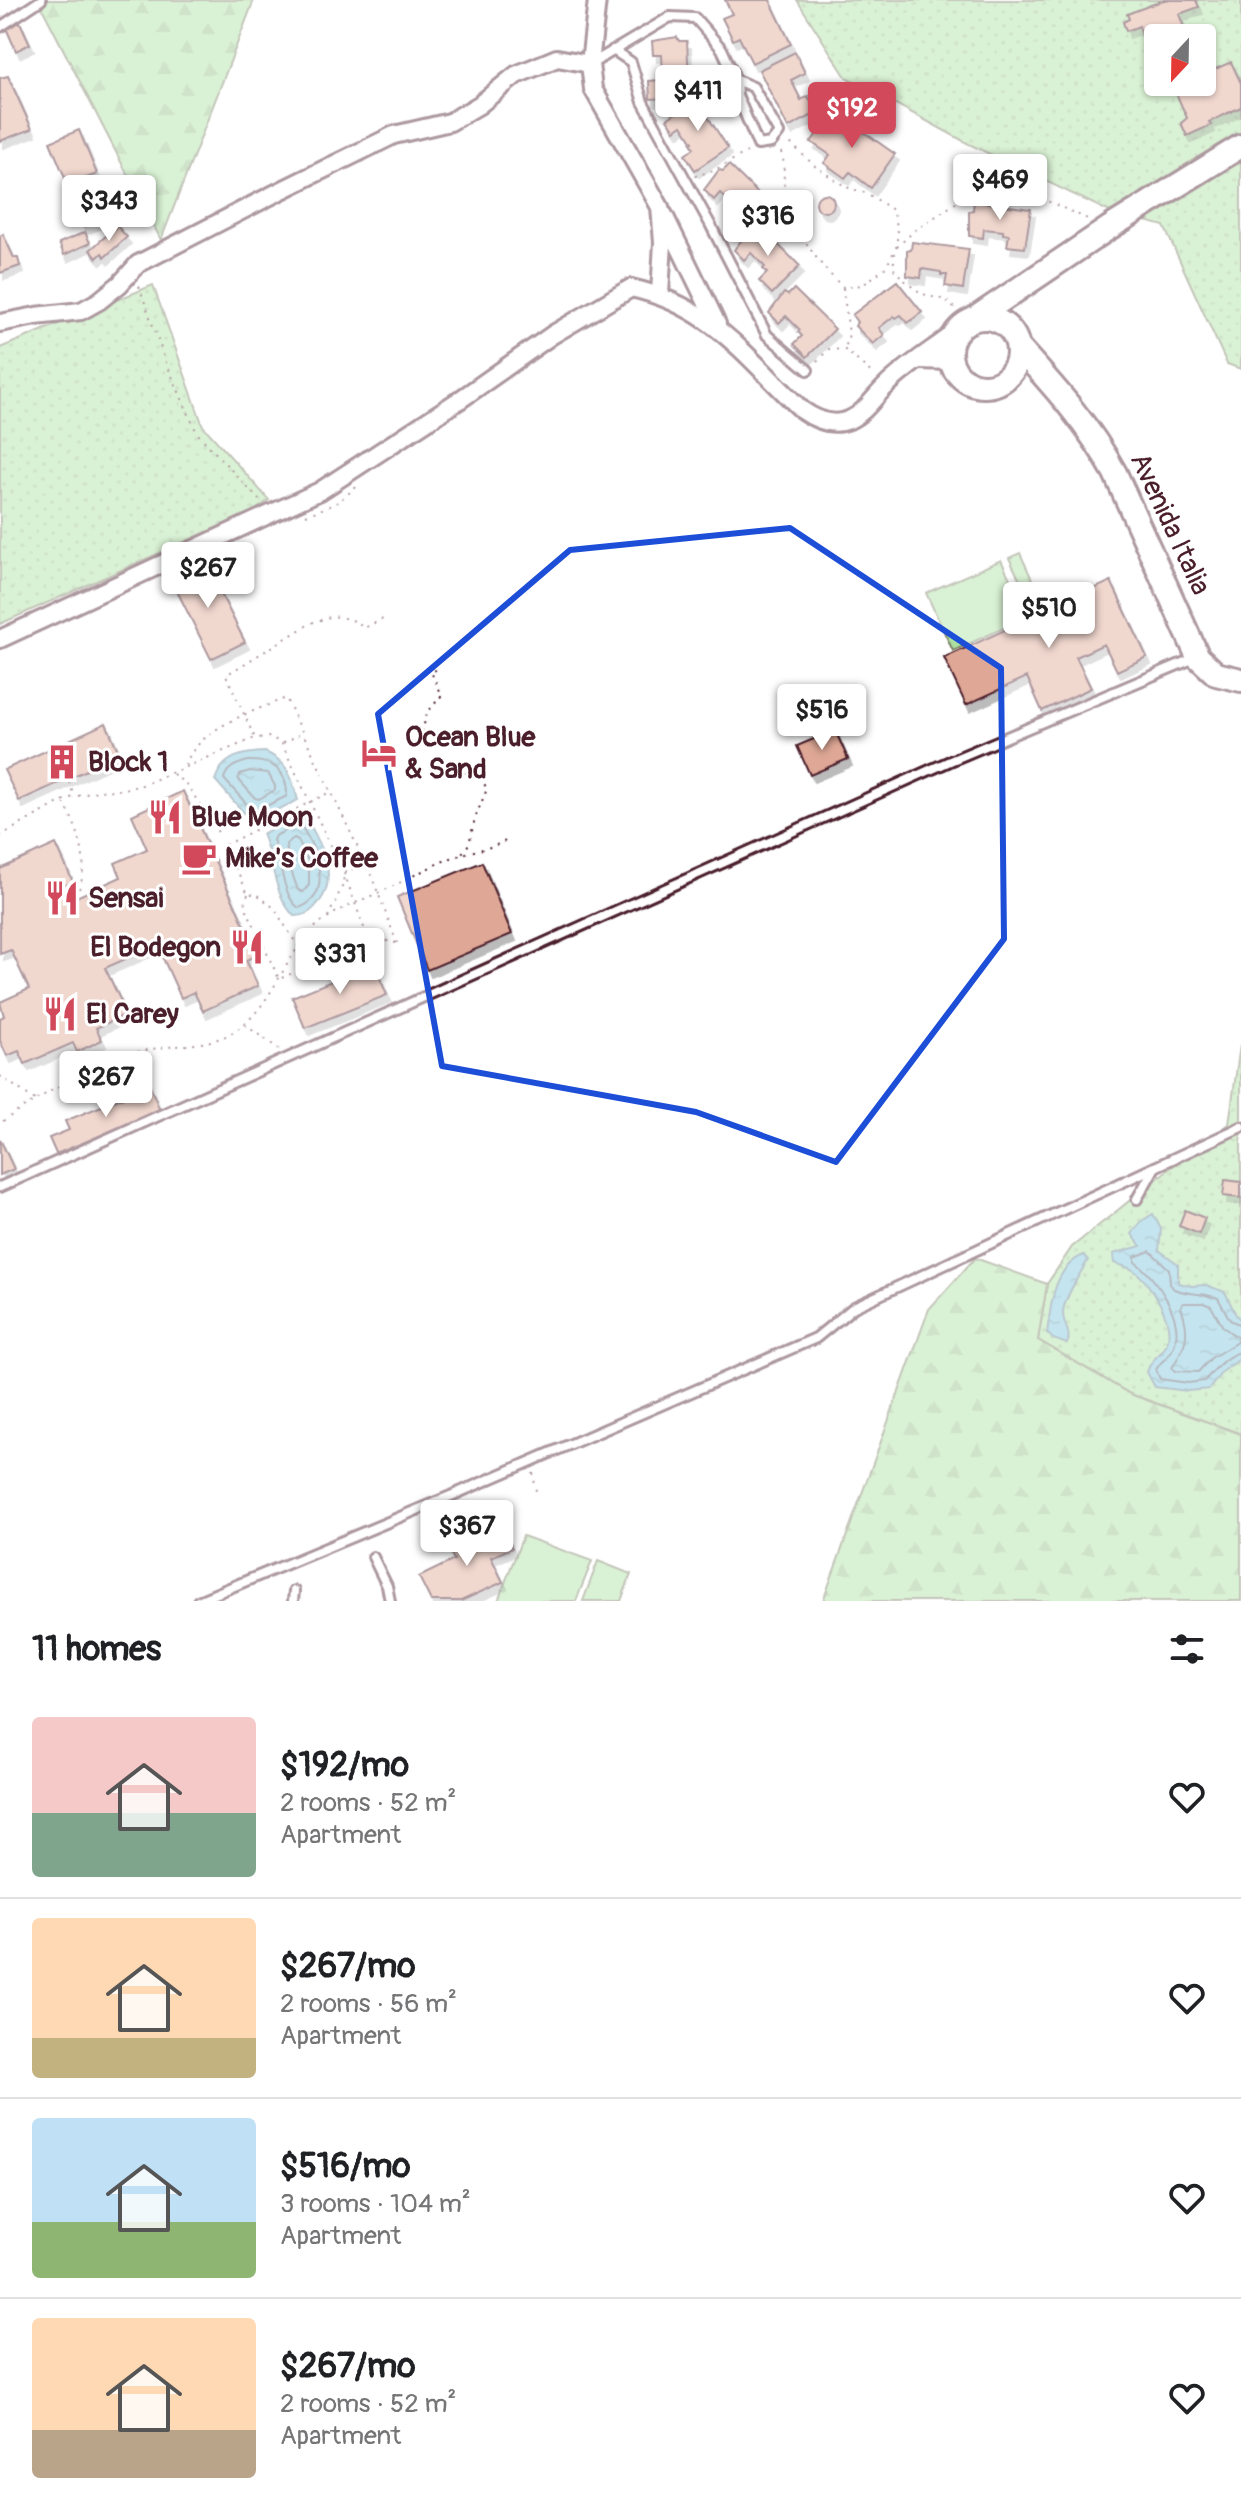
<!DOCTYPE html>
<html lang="en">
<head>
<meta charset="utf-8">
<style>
  :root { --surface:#fff; --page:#f6f6f6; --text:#202124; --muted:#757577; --line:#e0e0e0; --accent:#d1495b }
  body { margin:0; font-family:Pangolin,sans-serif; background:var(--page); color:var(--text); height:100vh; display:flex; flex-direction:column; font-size:30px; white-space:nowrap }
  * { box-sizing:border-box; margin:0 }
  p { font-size:26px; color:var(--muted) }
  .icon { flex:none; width:44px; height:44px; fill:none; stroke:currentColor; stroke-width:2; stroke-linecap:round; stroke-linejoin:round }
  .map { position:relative; height:1601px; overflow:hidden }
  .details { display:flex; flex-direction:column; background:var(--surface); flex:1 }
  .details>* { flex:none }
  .needle { width:52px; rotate:202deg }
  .controls { position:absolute; left:1144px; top:24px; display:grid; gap:16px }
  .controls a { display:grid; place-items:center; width:72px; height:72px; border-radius:8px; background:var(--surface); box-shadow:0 2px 6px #0004; font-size:40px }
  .price { position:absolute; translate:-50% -68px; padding:0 18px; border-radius:8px; background:#fff; color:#222; font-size:26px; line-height:52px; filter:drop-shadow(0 2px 4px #0008) }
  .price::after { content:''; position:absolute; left:50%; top:48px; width:24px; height:18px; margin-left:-12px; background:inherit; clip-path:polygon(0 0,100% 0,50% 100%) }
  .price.active { background:var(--accent); color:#fff }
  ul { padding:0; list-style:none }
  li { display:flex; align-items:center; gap:24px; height:200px; padding:0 32px }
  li+li { border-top:2px solid var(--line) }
  li span { display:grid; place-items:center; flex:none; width:224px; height:160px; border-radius:8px; color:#555 }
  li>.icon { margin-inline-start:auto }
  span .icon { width:96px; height:96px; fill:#fffc; stroke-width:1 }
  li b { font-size:34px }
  h2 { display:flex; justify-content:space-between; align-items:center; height:96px; padding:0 32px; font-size:34px }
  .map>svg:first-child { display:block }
  .grass { fill:url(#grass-dots); stroke:#7b8066; stroke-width:2; fill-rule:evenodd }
  .forest { fill:url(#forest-firs); stroke:#7b8066; stroke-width:2 }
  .pitch { fill:#ace0a1; stroke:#7b8066; stroke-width:2 }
  .water { fill:url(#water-ripples); stroke:#688395; stroke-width:2 }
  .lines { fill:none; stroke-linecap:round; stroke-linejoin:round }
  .shore { stroke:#5e6272; stroke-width:2 }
  .building { fill:#dfa896; stroke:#4a1f2b; stroke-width:2; filter:url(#shadow) }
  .lane-casing { stroke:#4a1f2b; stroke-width:14 }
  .street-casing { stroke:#4a1f2b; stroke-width:22 }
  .secondary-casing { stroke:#4a1f2b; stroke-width:28 }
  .path { stroke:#4a1f2b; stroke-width:2; stroke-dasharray:2 6; stroke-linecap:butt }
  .lane { stroke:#fff; stroke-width:8 }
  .street { stroke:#fff; stroke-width:16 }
  .secondary { stroke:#fff; stroke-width:22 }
  .marked { fill:none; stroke:#1d4ed8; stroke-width:6; stroke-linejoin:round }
  .labels { text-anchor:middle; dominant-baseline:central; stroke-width:6; stroke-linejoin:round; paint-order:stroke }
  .street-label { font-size:28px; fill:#4a1f2b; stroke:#fff }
  .poi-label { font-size:28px; font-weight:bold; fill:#4a1f2b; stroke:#fff; text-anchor:start }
</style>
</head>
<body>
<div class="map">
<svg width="1241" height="1601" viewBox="0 0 1241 1601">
  <defs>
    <pattern id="grass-dots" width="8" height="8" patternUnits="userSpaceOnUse" patternTransform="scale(2)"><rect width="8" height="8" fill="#ace0a1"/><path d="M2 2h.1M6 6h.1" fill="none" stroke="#96c08b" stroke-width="1.8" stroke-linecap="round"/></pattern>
    <pattern id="forest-firs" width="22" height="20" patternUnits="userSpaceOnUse" patternTransform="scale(2)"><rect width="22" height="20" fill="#ace0a1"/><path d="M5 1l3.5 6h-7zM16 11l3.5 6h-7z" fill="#96c08b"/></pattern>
    <pattern id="water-ripples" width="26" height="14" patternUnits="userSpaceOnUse" patternTransform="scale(2)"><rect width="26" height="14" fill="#7cc6dc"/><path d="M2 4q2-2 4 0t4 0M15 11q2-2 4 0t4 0" fill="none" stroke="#68a0b3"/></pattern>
    <filter id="shadow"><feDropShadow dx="4" dy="7" stdDeviation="0" flood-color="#0004"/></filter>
  </defs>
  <rect width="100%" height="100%" fill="#fff"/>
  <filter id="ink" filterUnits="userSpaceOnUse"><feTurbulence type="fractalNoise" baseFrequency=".0125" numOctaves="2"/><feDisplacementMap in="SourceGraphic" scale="16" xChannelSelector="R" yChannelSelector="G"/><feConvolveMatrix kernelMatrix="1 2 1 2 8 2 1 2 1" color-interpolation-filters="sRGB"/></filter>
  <g filter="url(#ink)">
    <g class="grass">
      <path d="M797,0H1241V369L1227,364L1164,226L1108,211L969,144L846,77ZM1158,38H1202V82H1158Z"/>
      <polygon points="153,285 203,426 269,500 256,510 0,624 0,348"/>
      <polygon points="1240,1045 1241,1045 1241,1434 1130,1394 1038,1340 1047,1284 1072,1247 1165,1172 1229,1124"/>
    </g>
    <g class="forest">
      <polygon points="38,0 254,0 161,240"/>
      <polygon points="975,1258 1047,1284 1038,1340 1130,1394 1241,1434 1241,1601 823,1601 929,1309"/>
    </g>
    <g class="pitch">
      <polygon points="1020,553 1040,597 1030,601 1009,558"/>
      <polygon points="1001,560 1028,617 953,651 926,593"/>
      <polygon points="523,1536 592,1561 576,1601 498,1601"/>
      <polygon points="598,1561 631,1574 621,1601 583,1601"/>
    </g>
    <g class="water">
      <path d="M265,752C289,762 291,777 298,800L252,822L215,780C223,756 242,753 265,752Z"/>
      <path d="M303,813C318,838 340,874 320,901C312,911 307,916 294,916C273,894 274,861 262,834Z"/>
      <path d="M1153,1214L1161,1229L1159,1250L1178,1264V1283L1192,1286L1206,1285L1225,1292L1236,1315L1241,1320V1358L1222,1372L1209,1389L1188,1391L1155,1387L1147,1372C1153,1355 1158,1359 1165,1347C1178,1326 1151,1282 1133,1270C1128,1267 1120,1265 1114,1263L1113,1254L1141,1246L1132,1234L1142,1221Z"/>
      <path d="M1084,1255L1088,1260C1081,1272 1063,1299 1063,1313C1063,1326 1072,1331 1067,1344L1053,1339L1047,1333C1051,1305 1053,1267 1084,1255Z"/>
    </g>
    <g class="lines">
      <g class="shore">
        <path d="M248,761C273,760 287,770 287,796L256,811L252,810L224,779C227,767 237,764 248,761Z"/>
        <polygon points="250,771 268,773 275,786 275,790 259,799 255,798 238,779 240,774"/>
        <path d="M297,825L301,826C316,848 335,895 299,908C282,897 281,858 273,840L275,836Z"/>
        <polygon points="294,838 298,840 309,863 309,885 303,892 298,890 289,865 286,844"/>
        <path d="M1183,1303H1203L1211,1306L1223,1327L1238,1338L1237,1342L1211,1358L1198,1372L1175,1371L1172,1368C1186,1345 1191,1335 1181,1307Z"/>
        <path d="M1241,1325L1230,1320L1218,1298C1203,1293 1189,1295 1174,1289L1170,1284L1169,1269L1150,1251L1135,1257V1262C1157,1278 1188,1322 1172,1350C1168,1358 1160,1361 1156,1370L1160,1379L1188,1383L1204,1381C1215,1370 1225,1355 1241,1352"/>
      </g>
    </g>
    <g class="building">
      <polygon points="725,0 770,0 791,44 752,63 739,37 733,40 722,18 732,14"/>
      <polygon points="1164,0 1196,0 1199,7 1179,14 1188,38 1158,38 1158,60 1152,62 1139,26 1126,31 1123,22 1129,19 1127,14"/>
      <polygon points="20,22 30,44 16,51 6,28"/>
      <polygon points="677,37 679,41 687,41 690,97 650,99 649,81 660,80 660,75 663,74 662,55 653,55 652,41"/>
      <polygon points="795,52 805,73 791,80 801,100 808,96 817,113 788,128 759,70"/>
      <polygon points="1231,62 1241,83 1241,107 1209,122 1211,125 1187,136 1181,123 1187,118 1171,82 1202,82 1202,75"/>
      <polygon points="8,76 32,129 0,141 0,78"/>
      <polygon points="697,100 728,148 695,170 685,155 694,148 691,143 693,142 682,125 675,130 667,119 677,112 675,109 686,102 689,105"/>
      <polygon points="834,111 895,154 871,188 850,172 845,178 824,163 830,155 811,142"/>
      <polygon points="79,130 97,174 68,185 50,142"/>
      <polygon points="729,165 770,205 742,234 729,221 737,213 732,209 735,207 720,193 714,200 704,190 719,170 723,171"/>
      <polygon points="93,186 106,218 83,227 70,195"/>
      <circle cx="825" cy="203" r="9"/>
      <polygon points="974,201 1031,209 1025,248 1007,246 1009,235 1003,234 1003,231 984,229 983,238 969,236 969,211 973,210"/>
      <polygon points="117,226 127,237 105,257 102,253 97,258 90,250"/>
      <polygon points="759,226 800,266 772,294 759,281 767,273 763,269 765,267 751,253 744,260 734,250 749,230 753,232"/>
      <polygon points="85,232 90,243 64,255 59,243"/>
      <polygon points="3,234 14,258 18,258 20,266 0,273 0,236"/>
      <polygon points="912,242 969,249 963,289 945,286 947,275 941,275 941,272 922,269 921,278 907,276 907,251 911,250"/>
      <polygon points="897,281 922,312 908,323 901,315 896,318 894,316 879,328 884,335 873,344 855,326 857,322 852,315"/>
      <polygon points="794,289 835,329 807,357 794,344 802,336 798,332 800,330 786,316 779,323 769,313 784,293 788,295"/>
      <polygon points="206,564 245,642 211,659 170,577 192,566 194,570"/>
      <polygon points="1111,581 1147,657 1117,671 1104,644 1076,657 1091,688 1042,711 1027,677 966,705 944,658"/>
      <polygon points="106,723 120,755 19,801 4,770"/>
      <polygon points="835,730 848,759 810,775 797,746"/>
      <polygon points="183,791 258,955 246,960 258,986 203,1011 194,992 181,998 157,945 105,968 127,1014 96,1028 102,1040 77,1052 73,1043 25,1064 19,1051 7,1056 0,1041 0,1018 4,1016 0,1002 29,989 11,950 0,954 0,869 56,844 73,882 66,885 72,899 121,877 115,863 147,849 132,815"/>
      <polygon points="482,862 512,934 427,970 397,897"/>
      <polygon points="374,964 387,995 305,1028 292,997"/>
      <polygon points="150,1086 160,1111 56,1154 49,1138 69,1130 65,1121"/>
      <polygon points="0,1139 14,1169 0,1175"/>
      <polygon points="1225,1180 1241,1182 1241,1198 1223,1196"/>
      <polygon points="1185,1210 1205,1218 1199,1234 1179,1226"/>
      <polygon points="503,1528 512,1548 491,1557 503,1582 461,1601 431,1601 419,1577 454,1560 446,1544 475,1531 479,1539"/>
    </g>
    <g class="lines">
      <g class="lane-casing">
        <g id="lane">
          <polyline points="0,27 41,0"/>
          <polyline points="613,50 631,62 643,102 710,224 767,335 808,370"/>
          <polyline points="591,64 670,17 695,18 722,49 736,80 737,95 758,145 771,143 779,133 753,87 736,80"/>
          <polyline points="0,1187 950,761 1197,657"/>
          <polyline points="1137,1199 1155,1167"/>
          <polyline points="373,1557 387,1586 390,1601"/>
          <polyline points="198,1601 453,1495 816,1338 854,1307 1241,1127"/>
          <polyline points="293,1601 294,1591"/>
        </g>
      </g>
      <g class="street-casing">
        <g id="street">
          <polyline points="597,0 590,64 593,89 660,207 663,242 660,294"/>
          <polyline points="664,215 717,324"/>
          <polyline points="0,323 36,316 81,311 99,301 120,284 138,264 280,191 394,135 450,122 479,105 516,75 557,58 590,64"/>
          <polyline points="919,360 951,361"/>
          <path d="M0,639L320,491L461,399L552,335L631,288C712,306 745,356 802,410C816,420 832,427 849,420C865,413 874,397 886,386C907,365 933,350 956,332"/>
        </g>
      </g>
      <g class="secondary-casing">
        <g id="secondary">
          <circle cx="984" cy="352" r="34"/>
          <polyline points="974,319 1109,228 1241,146"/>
          <path d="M1018,347C1055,388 1088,424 1115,473L1198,657L1216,674L1241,680"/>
        </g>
      </g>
      <g class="path">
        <path d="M781,152C786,164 782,177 785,189C791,225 816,263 843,287L863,285L886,267L896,248L898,230L893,210L868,194L846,187L816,167L789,142"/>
        <polyline points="695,176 713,171 747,152"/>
        <polyline points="897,247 914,231 981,186 1004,182 1090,220"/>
        <path d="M895,253L893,268C903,279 914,291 929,296C945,301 943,296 956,310"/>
        <polyline points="139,286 165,360 197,433 259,500"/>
        <polyline points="843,288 849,334 845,349"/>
        <polyline points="817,361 829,349 845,350 873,374"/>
        <polyline points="306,515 335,504 359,485"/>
        <polyline points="352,620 366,627 385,618"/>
        <polyline points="422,732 427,713 442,695 431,672 438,669"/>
        <polyline points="254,736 226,675 311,623 333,616 349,619"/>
        <polyline points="283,743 302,733"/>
        <path d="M435,761C454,777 476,766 487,789L475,818L469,844L462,853"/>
        <path d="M185,765C201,726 250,713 286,698L372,877L397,943"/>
        <polyline points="173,774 187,785 221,837"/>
        <polyline points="69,782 74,796"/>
        <path d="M64,803C78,828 91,862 78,891L71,893"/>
        <polyline points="0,836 66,799 98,791 119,790 142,785 255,738 271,737 282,744 344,873 369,941"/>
        <polyline points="225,845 330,792"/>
        <polyline points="229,853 248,894 257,894 274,908 299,948"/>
        <polyline points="248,894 245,902 246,908 279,979 369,941 383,940 396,943"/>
        <polyline points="328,917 343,885 344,873 364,864"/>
        <polyline points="245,1025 279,1049"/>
        <polyline points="0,1076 35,1100"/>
        <path d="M3,1121C45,1094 90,1064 138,1052C168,1044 200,1048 228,1035C273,1012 283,953 320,923C340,907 369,898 391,887C414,876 439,861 463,854C479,849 494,848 509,839"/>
        <polyline points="533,1473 536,1491"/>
      </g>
      <use href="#lane" class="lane"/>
      <use href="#street" class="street"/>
      <use href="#secondary" class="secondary"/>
    </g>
  </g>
  <path d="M0 0H1241V1601H0ZM790,528L1001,668L1004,939L836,1162L696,1112L442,1066L378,714L570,550Z" fill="#fff" fill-opacity=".55" fill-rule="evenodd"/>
  <path class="marked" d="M790,528L1001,668L1004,939L836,1162L696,1112L442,1066L378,714L570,550Z"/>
  <defs>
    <g id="hotel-bare" transform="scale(2.76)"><path d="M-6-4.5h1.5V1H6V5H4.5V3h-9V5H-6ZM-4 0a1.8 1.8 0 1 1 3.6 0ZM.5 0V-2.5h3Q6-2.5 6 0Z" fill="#d1495b" stroke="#fff" stroke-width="2.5" paint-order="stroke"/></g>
    <g id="building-bare" transform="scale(2.76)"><path d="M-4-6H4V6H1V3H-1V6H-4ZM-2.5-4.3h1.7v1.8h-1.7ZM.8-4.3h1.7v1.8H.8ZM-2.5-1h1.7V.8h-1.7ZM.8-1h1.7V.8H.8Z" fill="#d1495b" stroke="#fff" stroke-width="2.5" paint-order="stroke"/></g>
    <g id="restaurant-bare" transform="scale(2.76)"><path d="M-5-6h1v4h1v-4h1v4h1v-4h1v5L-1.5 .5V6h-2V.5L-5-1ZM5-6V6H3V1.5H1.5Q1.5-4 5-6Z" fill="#d1495b" stroke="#fff" stroke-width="2.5" paint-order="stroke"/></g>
    <g id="cafe-bare" transform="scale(2.76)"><path d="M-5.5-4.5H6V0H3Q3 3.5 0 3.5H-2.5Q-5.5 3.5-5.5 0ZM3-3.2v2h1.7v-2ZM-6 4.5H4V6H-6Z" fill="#d1495b" stroke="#fff" stroke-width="2.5" paint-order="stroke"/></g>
  </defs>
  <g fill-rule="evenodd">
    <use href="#hotel-bare" x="379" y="753"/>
    <use href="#building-bare" x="62" y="762"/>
    <use href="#restaurant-bare" x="165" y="817"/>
    <use href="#cafe-bare" x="199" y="858"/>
    <use href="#restaurant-bare" x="62" y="898"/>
    <use href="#restaurant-bare" x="247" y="947"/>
    <use href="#restaurant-bare" x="60" y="1014"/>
  </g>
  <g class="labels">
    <g class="street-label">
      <text transform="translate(1170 524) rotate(65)">Avenida Italia</text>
    </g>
    <g class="poi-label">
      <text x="405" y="737">Ocean Blue<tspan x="405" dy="32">&amp; Sand</tspan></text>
      <text x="88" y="762">Block 1</text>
      <text x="191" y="817">Blue Moon</text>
      <text x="225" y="858">Mike's Coffee</text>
      <text x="88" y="898">Sensai</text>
      <text x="221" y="947" text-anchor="end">El Bodegon</text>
      <text x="86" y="1014">El Carey</text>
    </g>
  </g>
</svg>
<div class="controls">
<a><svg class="needle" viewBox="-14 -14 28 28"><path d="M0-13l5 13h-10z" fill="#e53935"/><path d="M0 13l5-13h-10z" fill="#757577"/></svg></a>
</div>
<b class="price" style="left:698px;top:133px">$411</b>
<b class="price active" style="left:852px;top:150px">$192</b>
<b class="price" style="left:1000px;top:222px">$469</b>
<b class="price" style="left:109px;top:243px">$343</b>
<b class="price" style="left:768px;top:258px">$316</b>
<b class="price" style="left:208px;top:610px">$267</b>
<b class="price" style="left:1049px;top:650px">$510</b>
<b class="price" style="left:822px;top:752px">$516</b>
<b class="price" style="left:340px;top:996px">$331</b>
<b class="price" style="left:106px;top:1119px">$267</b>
<b class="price" style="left:467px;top:1568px">$367</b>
</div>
<section class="details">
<h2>11 homes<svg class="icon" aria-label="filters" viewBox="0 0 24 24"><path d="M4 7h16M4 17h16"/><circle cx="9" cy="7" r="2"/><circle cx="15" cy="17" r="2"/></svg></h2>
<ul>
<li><span style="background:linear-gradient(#f6c9c9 60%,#7fa58c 0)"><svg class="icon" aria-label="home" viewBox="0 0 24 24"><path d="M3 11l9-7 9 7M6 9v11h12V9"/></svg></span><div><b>$192/mo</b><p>2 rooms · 52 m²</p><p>Apartment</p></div><svg class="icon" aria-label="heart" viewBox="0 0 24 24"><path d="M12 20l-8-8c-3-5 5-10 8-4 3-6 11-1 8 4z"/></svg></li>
<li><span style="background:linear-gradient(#ffd9b3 75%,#c2b280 0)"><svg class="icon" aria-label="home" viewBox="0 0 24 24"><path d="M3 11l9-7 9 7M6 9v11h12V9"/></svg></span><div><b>$267/mo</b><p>2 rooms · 56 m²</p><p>Apartment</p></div><svg class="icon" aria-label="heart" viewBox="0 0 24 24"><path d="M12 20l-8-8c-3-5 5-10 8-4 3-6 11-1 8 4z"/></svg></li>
<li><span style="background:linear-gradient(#bfe0f5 65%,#8fb573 0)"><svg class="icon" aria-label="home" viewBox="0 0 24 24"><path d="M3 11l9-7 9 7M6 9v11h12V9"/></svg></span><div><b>$516/mo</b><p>3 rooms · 104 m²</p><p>Apartment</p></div><svg class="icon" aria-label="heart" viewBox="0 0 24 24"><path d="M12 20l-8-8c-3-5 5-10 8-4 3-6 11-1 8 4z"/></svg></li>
<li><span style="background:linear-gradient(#ffd9b3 70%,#b9a48a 0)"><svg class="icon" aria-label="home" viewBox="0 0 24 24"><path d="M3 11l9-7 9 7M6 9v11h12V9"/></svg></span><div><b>$267/mo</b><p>2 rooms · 52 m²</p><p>Apartment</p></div><svg class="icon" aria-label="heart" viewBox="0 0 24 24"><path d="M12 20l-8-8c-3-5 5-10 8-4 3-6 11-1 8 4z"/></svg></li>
</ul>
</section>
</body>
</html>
